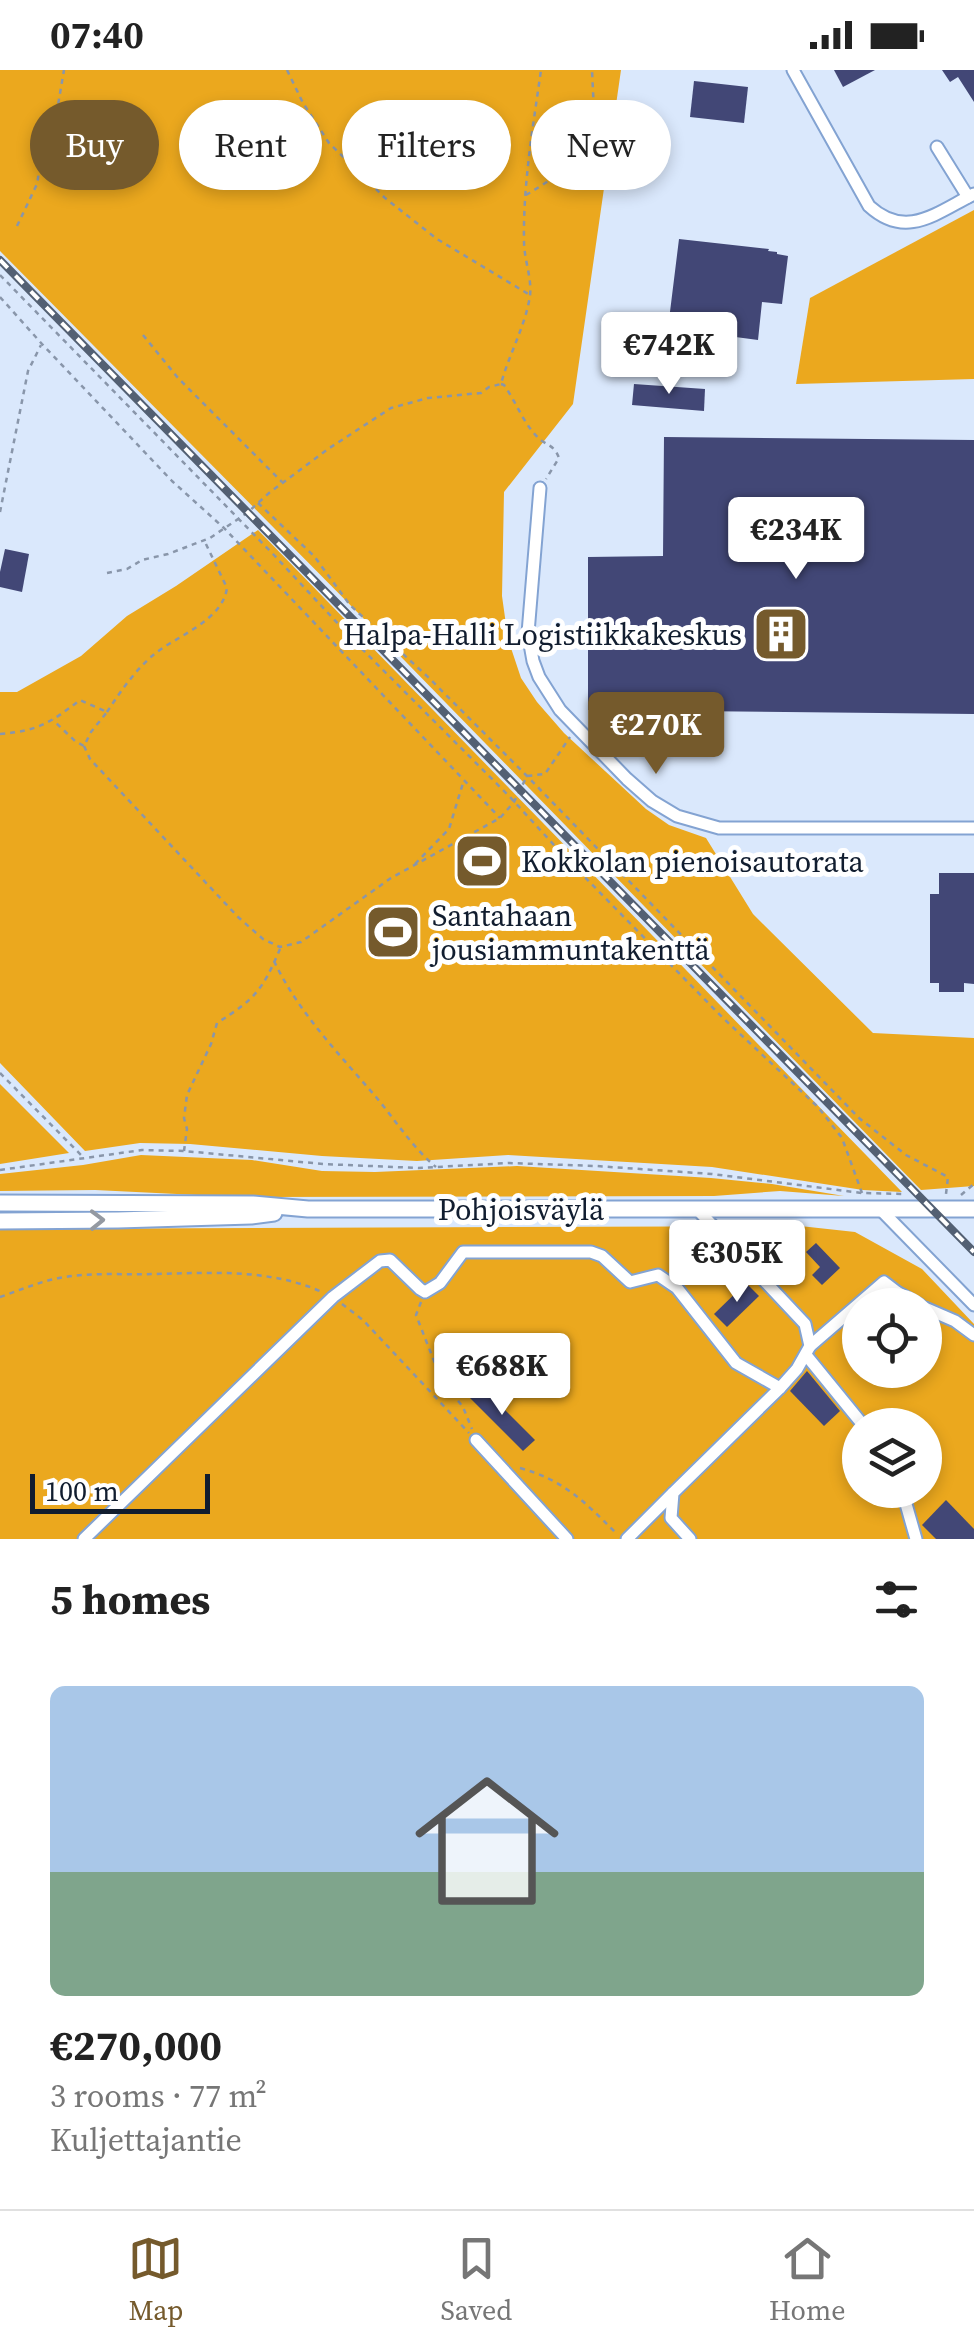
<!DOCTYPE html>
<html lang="en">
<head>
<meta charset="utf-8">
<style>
  :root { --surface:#fff; --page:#f2f2f2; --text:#222; --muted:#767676; --line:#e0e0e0; --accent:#755a2c }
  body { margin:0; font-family:"Source Serif 4",serif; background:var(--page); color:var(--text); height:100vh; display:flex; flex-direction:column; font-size:38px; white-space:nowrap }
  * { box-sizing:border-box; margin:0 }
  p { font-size:32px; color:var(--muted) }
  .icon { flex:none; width:55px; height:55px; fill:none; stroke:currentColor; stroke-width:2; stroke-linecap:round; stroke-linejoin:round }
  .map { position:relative; height:1469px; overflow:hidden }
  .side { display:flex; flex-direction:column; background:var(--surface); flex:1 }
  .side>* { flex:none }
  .guide { position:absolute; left:30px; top:30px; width:915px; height:90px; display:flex; gap:20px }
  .tools { position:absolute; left:842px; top:1218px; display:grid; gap:20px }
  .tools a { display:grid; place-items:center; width:100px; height:100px; border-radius:50%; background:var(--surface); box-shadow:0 5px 15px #0003; font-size:50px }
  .scale { position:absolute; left:30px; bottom:25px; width:180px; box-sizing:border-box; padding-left:10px; border:5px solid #111d2f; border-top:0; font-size:28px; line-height:35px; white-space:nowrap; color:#111d2f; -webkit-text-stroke:8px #fff; paint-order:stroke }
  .price { position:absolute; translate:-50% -85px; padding:0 22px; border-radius:10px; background:#fff; color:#222; font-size:32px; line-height:65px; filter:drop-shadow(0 2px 5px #0008) }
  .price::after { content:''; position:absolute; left:50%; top:60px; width:30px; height:22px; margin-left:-15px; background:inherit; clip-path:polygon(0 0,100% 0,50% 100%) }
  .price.active { background:var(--accent); color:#fff }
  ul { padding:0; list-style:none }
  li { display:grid; align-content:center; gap:20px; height:530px; padding:0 50px }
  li+li { border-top:2px solid var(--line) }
  li span { display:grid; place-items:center; height:310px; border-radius:15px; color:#555 }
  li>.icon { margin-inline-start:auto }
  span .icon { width:180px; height:180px; fill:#fffc; stroke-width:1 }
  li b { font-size:42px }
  h2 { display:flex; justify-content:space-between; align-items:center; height:120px; padding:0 50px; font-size:42px }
  .chip { padding:0 35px; border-radius:45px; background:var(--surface); box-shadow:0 5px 15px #0003; font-size:35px; line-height:90px }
  .chip.active { background:var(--accent); color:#fff }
  .status { display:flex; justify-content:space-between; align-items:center; height:70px; padding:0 50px; background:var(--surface); direction:ltr }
  .status svg { height:28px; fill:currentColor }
  .tab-bar { display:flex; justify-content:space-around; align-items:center; height:140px; border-top:2px solid var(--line); background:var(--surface); font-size:28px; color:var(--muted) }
  .tab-bar a { display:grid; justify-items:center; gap:5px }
  .tab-bar .active { color:var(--accent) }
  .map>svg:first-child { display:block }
  .green { fill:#eba81e; fill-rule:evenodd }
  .building { fill:#424776 }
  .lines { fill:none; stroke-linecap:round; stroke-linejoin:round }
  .minor-casing { stroke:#83a3d2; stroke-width:15 }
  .major-casing { stroke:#83a3d2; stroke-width:19 }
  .path { stroke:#8996aa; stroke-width:2.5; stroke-dasharray:5 5; stroke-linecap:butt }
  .minor { stroke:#fff; stroke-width:11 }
  .major { stroke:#fff; stroke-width:15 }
  .rail-casing { stroke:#536073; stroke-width:8 }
  .rail { stroke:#fff; stroke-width:4; stroke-dasharray:11; stroke-linecap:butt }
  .oneway { stroke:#9499a1 }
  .labels { text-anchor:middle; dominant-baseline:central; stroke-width:10; stroke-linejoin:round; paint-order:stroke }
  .poi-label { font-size:30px; fill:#111d2f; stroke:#fff; text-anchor:start }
  .street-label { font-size:30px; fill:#111d2f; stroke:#fff }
</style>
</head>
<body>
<div class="status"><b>07:40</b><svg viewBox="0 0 49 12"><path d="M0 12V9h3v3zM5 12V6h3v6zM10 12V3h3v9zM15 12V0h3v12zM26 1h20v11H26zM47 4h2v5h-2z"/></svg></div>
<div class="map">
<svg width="974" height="1469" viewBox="0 0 974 1469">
  <rect width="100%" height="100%" fill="#dae8fc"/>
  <g class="green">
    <polygon points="0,0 621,0 573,334 504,422 502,526 508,569 521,608 537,632 564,663 646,739 669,755 706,768 753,844 873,963 974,968 974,1116 921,1120 367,552 0,181"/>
    <polygon points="974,140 974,309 796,314 810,228"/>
    <polygon points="258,460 902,1122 863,1120 712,1097 508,1085 417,1091 322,1086 190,1074 140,1073 85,1081 0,993 0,622 17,622 81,586 127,546 176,516"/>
    <polygon points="0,1014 69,1083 0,1094"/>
    <polygon points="141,1085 252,1090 322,1101 375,1102 517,1096 711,1108 772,1114 844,1126 780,1121 714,1126 238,1127 95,1120 0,1121 0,1104 83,1095"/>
    <path d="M800,1156L855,1162L922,1199L974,1254V1469H0V1159ZM860,1235H925V1300H860ZM860,1355H925V1420H860Z"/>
  </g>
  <g class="building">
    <polygon points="834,0 875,0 843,17"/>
    <polygon points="942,0 974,0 974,32 958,7 950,12"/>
    <polygon points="694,11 748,17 744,53 690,47"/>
    <polygon points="679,169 769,179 768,181 777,182 777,184 788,186 782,234 762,232 758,270 668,258"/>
    <polygon points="634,314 705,319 704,341 632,335"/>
    <polygon points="664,367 974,370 974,644 588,640 588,487 663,486"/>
    <polygon points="5,479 29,484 22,522 0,517 0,502"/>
    <polygon points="939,803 974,803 974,914 964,913 964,922 939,922 939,913 930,913 930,824 939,824"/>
    <polygon points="816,1173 840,1198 822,1215 812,1205 820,1197 806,1182"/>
    <polygon points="746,1213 759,1226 727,1257 714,1244"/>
    <polygon points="807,1301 840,1341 824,1356 790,1321"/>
    <polygon points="480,1315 535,1370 523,1381 468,1326"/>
    <polygon points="946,1430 974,1459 974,1469 936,1469 922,1455"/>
  </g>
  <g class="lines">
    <g class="minor-casing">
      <g id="minor">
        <path d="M793,0L869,136C906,170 936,143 974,124"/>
        <polyline points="937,77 968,127"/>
        <polyline points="540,418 528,563 533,591 539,607 560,640 627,709 652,731 677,746 719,758 974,758"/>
        <polyline points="880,1139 974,1235"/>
        <polyline points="925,1238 955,1251 974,1265"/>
        <polyline points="810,1276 884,1212 897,1222 920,1235"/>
        <polyline points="806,1285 863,1355"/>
        <polyline points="476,1370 567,1469"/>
        <polyline points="902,1420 916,1469"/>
        <polyline points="84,1469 333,1227 380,1191 390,1190 420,1219 425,1222 440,1213 463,1182 591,1182 602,1186 630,1212 658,1205 677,1218 736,1293 780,1318"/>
        <polyline points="627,1469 673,1423"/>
        <polyline points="690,1469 671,1448 673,1423 780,1318 797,1299 810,1276 805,1254 697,1139"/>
      </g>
    </g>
    <g class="major-casing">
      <g id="major">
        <polyline points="0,1133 253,1134 308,1139 974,1139"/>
        <polyline points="0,1151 118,1150 251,1146 274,1143"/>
      </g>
    </g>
    <g class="path">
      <polyline points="287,0 303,33 329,73 385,128 437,169 530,225"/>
      <path d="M526,125C552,109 584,91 595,62L592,0"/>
      <polyline points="17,156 37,114 43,78 58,35 64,0"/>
      <polyline points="0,205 273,484 356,573 510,727 565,787 723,948 818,1037 842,1068 862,1123"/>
      <polyline points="0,227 42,274 172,411 224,458 500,748"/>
      <polyline points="143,265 178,308 282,412"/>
      <path d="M501,314L504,315C517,333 525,358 542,371C551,377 555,377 559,388L546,409"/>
      <polyline points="258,433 314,486 350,535 429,608 527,706 859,1048 906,1085 948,1107 946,1124"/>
      <polyline points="0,442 28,301 41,275"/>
      <path d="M107,503L127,499L142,490L168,484L210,468L247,443L269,423L328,379L391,338L428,328L481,323L489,317L501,314C509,284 525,257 530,226C532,207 524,190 524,171C523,114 533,57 541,0"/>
      <path d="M107,642C120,622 134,602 152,586C175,566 222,552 227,518L205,472"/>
      <path d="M0,664C38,661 50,653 80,630L107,642L91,662L84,676L75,671L53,650"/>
      <polyline points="84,676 90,689 238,847 263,869 280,877 301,872 391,808 500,748 514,732 527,706 545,704 570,667"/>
      <polyline points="415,794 449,759 463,713"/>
      <path d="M274,891C298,942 340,985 376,1027C396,1051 412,1077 436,1097"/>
      <polyline points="0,1003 83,1087"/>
      <path d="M184,1081L187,1059L184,1048L187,1025L211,974L217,953C255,929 262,921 280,879"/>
      <polyline points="0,1100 142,1080 184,1081 323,1094 418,1098 509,1093 596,1096 712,1104 862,1123 905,1124"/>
      <polyline points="961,1125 974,1114"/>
      <path d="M0,1227C20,1220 39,1212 59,1208C90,1202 122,1205 153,1204C211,1203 268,1198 322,1222"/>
      <polyline points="421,1232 416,1245 436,1296 451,1322 463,1337 472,1359"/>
      <polyline points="342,1234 363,1250 469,1363"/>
      <path d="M520,1398C563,1410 584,1431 615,1462"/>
    </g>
    <use href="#minor" class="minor"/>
    <use href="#major" class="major"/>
    <g class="rail-casing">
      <polyline id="rail" points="0,190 974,1182"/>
    </g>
    <use href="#rail" class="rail"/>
  </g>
  <defs><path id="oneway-chevron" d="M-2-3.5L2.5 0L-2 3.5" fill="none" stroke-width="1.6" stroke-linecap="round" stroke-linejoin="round" transform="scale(2.5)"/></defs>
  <use class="oneway" href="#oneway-chevron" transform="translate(97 1150) rotate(-1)"/>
  <defs>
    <g id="building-square" transform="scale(2.875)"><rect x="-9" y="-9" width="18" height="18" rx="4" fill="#755a2c" stroke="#fff"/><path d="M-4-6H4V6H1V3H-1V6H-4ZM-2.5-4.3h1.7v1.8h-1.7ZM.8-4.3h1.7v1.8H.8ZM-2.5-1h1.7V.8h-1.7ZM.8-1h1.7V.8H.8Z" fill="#fff"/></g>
    <g id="stadium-square" transform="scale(2.875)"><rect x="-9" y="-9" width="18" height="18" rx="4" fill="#755a2c" stroke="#fff"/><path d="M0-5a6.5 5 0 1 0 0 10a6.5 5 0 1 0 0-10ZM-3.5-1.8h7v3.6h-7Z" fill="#fff"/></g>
  </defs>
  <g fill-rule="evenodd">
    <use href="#building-square" x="781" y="564"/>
    <use href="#stadium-square" x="482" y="791"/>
    <use href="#stadium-square" x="393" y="862"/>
  </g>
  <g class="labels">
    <g class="poi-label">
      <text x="742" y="564" text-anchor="end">Halpa-Halli Logistiikkakeskus</text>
      <text x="521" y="791">Kokkolan pienoisautorata</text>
      <text x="432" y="845">Santahaan<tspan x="432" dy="34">jousiammuntakenttä</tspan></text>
    </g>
    <g class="street-label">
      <text x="521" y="1139">Pohjoisväylä</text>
    </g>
  </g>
</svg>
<div class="tools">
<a><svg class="icon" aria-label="locate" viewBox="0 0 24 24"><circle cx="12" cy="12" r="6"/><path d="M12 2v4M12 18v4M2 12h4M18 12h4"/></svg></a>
<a><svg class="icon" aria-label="layers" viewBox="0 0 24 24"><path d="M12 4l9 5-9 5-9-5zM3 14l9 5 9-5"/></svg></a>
</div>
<div class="scale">100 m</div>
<b class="price" style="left:669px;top:327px">€742K</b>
<b class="price" style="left:796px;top:512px">€234K</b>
<b class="price active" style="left:656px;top:707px">€270K</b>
<b class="price" style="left:737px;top:1235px">€305K</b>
<b class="price" style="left:502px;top:1348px">€688K</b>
<div class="guide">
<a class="chip active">Buy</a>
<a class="chip">Rent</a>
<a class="chip">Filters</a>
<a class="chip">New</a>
</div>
</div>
<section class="side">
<h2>5 homes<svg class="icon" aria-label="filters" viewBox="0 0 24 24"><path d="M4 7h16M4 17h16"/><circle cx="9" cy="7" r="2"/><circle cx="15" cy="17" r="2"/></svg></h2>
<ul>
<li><span style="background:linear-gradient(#a9c7e8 60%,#7fa58c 0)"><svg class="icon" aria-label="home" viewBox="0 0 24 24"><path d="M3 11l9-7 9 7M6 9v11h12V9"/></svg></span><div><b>€270,000</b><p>3 rooms · 77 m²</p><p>Kuljettajantie</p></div></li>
</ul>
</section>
<nav class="tab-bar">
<a class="active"><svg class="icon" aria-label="map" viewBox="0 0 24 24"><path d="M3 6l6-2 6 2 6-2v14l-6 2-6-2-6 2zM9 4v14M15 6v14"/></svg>Map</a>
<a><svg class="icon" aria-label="saved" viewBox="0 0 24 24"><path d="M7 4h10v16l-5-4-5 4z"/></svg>Saved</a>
<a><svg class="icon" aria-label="home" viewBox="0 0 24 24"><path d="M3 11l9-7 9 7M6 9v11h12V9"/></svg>Home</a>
</nav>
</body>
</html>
